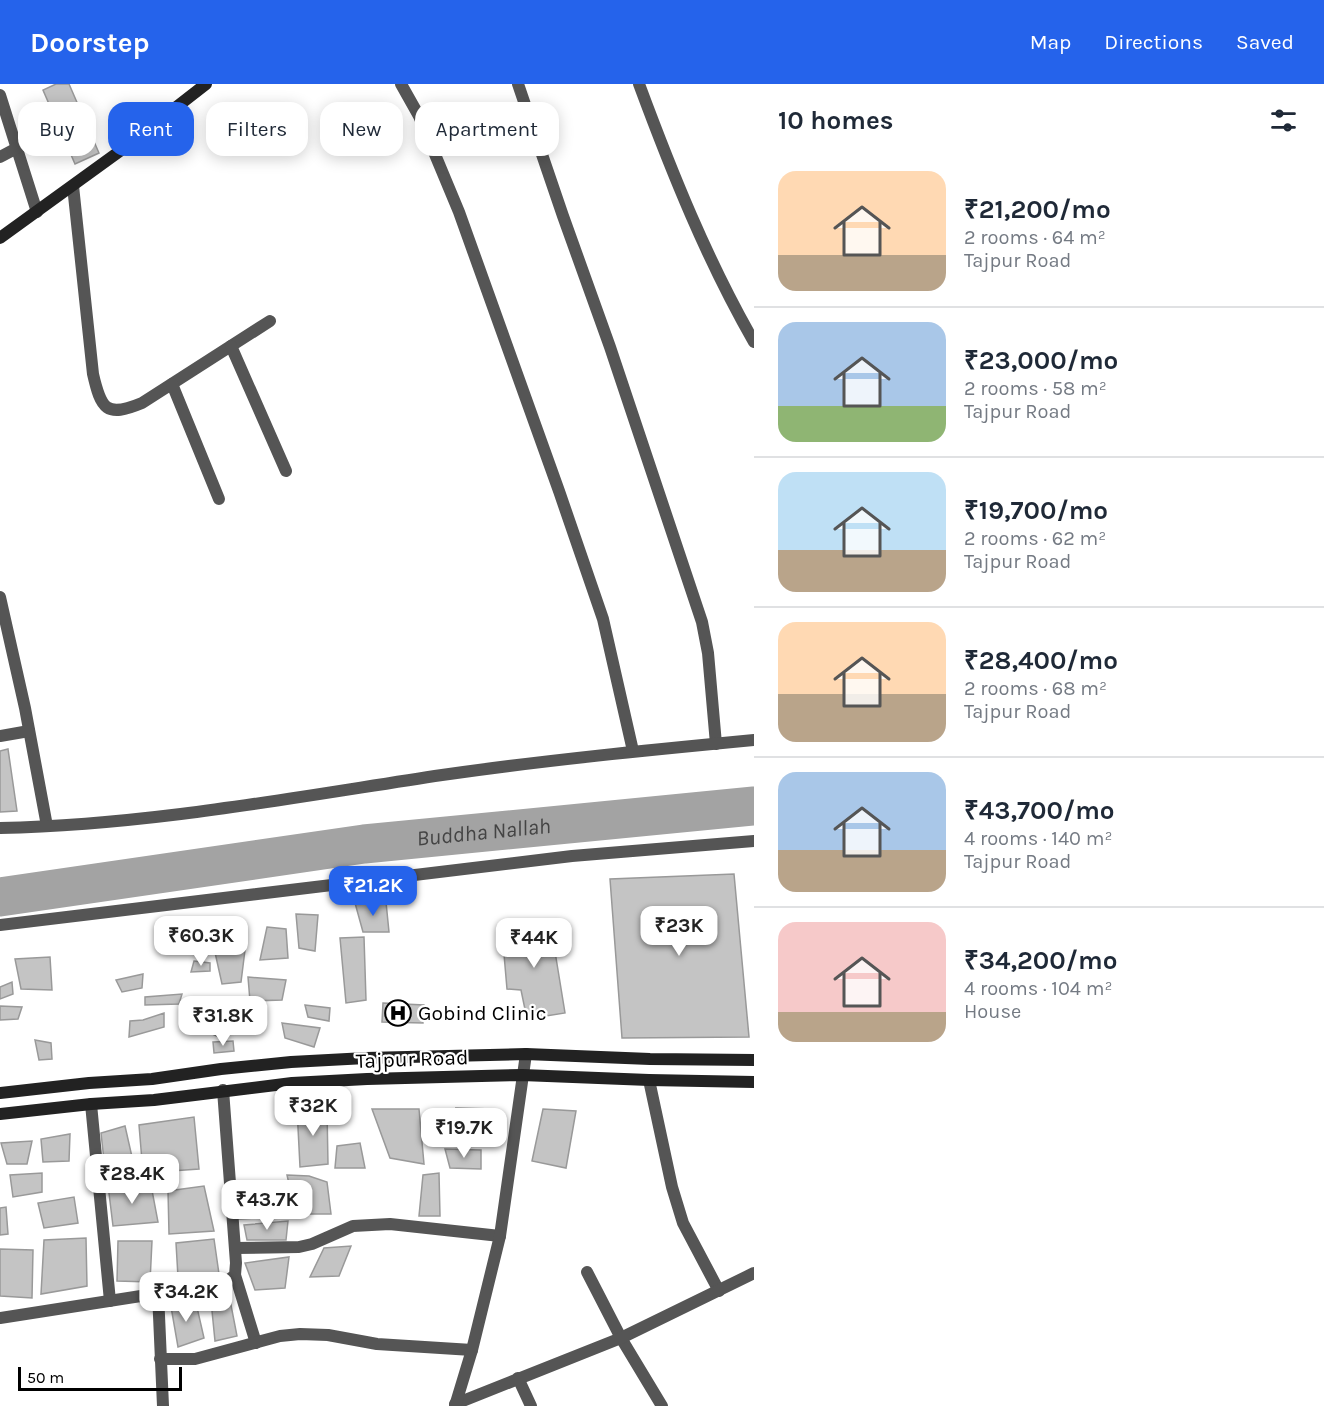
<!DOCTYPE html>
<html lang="en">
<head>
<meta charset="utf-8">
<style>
  :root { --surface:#fff; --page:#f6f6f7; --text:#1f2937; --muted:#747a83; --line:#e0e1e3; --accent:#2563eb }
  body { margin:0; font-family:Karla,sans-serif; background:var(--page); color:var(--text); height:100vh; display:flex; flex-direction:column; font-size:22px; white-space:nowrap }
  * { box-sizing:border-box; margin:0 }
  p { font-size:20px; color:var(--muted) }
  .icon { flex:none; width:33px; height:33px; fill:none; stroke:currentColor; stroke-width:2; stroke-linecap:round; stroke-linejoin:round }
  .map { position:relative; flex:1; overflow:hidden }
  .drawer { display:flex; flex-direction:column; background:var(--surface); width:570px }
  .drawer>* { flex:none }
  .top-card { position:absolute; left:18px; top:18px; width:570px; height:54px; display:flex; gap:12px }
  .scale { position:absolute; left:18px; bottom:15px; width:164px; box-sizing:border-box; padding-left:6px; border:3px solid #000; border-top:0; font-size:16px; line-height:21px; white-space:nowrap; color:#000; -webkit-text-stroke:4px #fff; paint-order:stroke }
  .price { position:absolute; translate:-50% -51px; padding:0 14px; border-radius:12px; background:#fff; color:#222; font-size:20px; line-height:39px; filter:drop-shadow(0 2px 3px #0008) }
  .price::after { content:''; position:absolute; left:50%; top:36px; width:18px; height:14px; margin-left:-9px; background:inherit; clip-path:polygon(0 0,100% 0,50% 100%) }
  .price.current { background:var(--accent); color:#fff }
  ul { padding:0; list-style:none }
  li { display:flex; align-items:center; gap:18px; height:150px; padding:0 24px }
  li+li { border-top:2px solid var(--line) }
  li span { display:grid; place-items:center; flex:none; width:168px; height:120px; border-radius:18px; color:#555 }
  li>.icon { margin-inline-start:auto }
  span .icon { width:72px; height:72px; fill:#fffc; stroke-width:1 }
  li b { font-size:26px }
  h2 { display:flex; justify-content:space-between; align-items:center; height:72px; padding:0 24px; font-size:26px }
  .tag { padding:0 21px; border-radius:18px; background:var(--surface); box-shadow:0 3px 15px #0003; font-size:21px; line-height:54px }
  .tag.current { background:var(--accent); color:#fff }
  header { display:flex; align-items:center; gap:36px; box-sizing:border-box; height:84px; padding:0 30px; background:var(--accent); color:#fff }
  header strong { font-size:28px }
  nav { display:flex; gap:33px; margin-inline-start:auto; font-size:21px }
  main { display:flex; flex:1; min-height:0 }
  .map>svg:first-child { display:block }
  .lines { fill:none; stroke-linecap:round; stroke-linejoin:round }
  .river { stroke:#a3a3a3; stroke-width:39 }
  .building { fill:#c4c4c4; stroke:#999; stroke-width:1.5 }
  .street { stroke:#555; stroke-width:12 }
  .secondary { stroke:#222; stroke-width:12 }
  .labels { text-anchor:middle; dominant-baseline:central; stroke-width:4.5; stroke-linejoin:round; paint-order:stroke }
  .poi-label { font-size:21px; fill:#000; stroke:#fff; text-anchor:start }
  .street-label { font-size:21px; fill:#000; stroke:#fff }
  .water-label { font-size:22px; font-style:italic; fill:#444; stroke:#fff }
</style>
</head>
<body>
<header>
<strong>Doorstep</strong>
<nav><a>Map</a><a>Directions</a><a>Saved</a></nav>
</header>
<main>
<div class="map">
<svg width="754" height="1322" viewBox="0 0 754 1322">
  <rect width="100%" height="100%" fill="#fff"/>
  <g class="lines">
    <path class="river" id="s1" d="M0,813L364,760L754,722"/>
  </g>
  <g class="building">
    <polygon points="56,0 69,0 99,69 75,80 43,6"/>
    <polygon points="8,665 17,727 0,728 0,667"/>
    <polygon points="734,790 749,953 622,954 610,795"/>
    <polygon points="386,818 389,848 363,848 355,819"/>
    <polygon points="296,830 318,831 315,867 299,864"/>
    <polygon points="550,837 565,929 527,935 521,906 507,905 502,847"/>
    <polygon points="194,842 194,868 161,869 161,848"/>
    <polygon points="267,843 286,845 288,874 260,876"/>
    <polygon points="364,853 366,916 346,919 340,854"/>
    <polygon points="214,864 245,866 241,898 222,900"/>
    <polygon points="50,873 52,906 21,905 15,875"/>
    <polygon points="194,877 210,879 210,887 191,888"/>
    <polygon points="143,890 142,904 122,908 116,896"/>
    <polygon points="248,893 286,896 282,916 250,917"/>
    <polygon points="12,898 13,910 0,915 0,903"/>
    <polygon points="182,910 179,920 145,921 145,913"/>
    <polygon points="209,915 237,915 232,923 207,927"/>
    <polygon points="383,919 424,921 423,939 382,938"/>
    <polygon points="305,921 330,924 329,937 308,933"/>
    <polygon points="0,922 22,923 18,935 0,936"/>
    <polygon points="164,929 164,943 129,953 130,937 143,936"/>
    <polygon points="196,932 231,933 221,954 208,948 208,943 194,941"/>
    <polygon points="282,939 320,944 314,963 285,954"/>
    <polygon points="35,956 51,959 52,975 39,976"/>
    <polygon points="233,957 234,967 214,969 213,958"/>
    <polygon points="297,1024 327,1026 328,1080 300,1083"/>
    <polygon points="456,1024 494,1025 492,1054 467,1054"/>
    <polygon points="372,1025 419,1025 424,1080 390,1074"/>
    <polygon points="543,1025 576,1027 566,1084 532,1077"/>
    <polygon points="194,1033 199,1085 143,1089 139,1041"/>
    <polygon points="125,1042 137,1095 106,1094 101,1049"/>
    <polygon points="70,1050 69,1077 43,1078 41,1055"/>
    <polygon points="32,1057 27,1080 7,1080 1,1059"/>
    <polygon points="360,1059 365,1084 335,1084 337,1062"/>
    <polygon points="445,1065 481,1066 481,1085 450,1084"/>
    <polygon points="42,1089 42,1108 13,1113 10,1091"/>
    <polygon points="439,1089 440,1132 419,1132 423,1091"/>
    <polygon points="287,1091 309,1092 327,1098 331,1130 296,1130"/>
    <polygon points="108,1101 151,1101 158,1138 113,1142"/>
    <polygon points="204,1102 214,1147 169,1150 168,1107"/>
    <polygon points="281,1104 286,1132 239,1135 245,1106"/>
    <polygon points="74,1113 78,1139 44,1144 38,1119"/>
    <polygon points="6,1123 8,1150 0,1151 0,1124"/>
    <polygon points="288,1137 286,1156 247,1156 244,1141"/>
    <polygon points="86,1154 87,1202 41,1210 44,1156"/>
    <polygon points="214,1155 219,1190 178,1193 176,1159"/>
    <polygon points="118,1157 152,1157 150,1198 117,1197"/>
    <polygon points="351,1162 339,1192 310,1193 324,1164"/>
    <polygon points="0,1165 33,1166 32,1214 0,1212"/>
    <polygon points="289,1173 285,1204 255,1206 245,1179"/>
    <polygon points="230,1216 237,1252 215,1257 212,1227"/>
    <polygon points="170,1217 196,1219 204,1254 178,1263"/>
  </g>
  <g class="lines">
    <g class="street">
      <polyline points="401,0 419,32 459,128 559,407 603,535 633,667"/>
      <polyline points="518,0 563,132 610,263 702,538 708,569 716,660"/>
      <path d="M639,0C672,89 707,176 754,258"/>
      <polyline points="0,11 37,128"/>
      <polyline points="0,73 17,64"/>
      <path d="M73,102L93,290C101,325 106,334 142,319L270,237"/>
      <polyline points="231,262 286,387"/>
      <polyline points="172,300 219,415"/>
      <polyline points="0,513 25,624 47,742"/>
      <polyline points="0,652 29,647"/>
      <path d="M0,744C148,741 296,713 442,691C546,676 650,666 754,656"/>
      <polyline points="0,841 572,772 754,757"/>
      <polyline points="649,996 672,1103 683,1139 719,1207"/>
      <polyline points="91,1020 110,1217"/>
      <polyline points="235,1164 299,1163 312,1160 353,1142 390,1140 500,1152"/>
      <polyline points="587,1188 621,1254 662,1322"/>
      <polyline points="235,1191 256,1259"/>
      <polyline points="158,1209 163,1322"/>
      <polyline points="0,1234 211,1201 226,1198 235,1191 236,1179 223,1006"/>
      <polyline points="160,1275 195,1275 280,1252 300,1250 328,1251 377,1260 472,1266"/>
      <polyline points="518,1294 531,1322"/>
      <polyline points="455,1320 621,1254 754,1189"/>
      <polyline points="455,1322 472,1266 500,1152 526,970"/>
    </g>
    <g class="secondary">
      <polyline points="0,154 120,67 206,0"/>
      <polyline points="0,1009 89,999 152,995 221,985 291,978 366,974 526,970 650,975 754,976"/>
      <polyline points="0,1030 91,1020 154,1016 292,999 367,995 522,991 649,996 754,998"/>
    </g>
  </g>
  <defs>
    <g id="hospital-ring" transform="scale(1.35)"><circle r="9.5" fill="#fff" stroke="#000" stroke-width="1.5"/><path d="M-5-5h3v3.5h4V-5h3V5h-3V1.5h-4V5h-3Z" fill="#000"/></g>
  </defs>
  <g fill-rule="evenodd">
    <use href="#hospital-ring" x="398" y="929"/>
  </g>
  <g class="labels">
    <g class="poi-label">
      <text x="418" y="929">Gobind Clinic</text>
    </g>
    <g class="street-label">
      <text transform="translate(412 975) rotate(-2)">Tajpur Road</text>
    </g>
    <g class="water-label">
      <text stroke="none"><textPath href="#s1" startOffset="488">Buddha Nallah</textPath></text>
    </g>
  </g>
</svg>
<div class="scale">50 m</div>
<b class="price current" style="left:373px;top:833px">₹21.2K</b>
<b class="price" style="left:679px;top:873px">₹23K</b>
<b class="price" style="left:201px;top:883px">₹60.3K</b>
<b class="price" style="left:534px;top:885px">₹44K</b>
<b class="price" style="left:223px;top:963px">₹31.8K</b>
<b class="price" style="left:313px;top:1053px">₹32K</b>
<b class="price" style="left:464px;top:1075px">₹19.7K</b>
<b class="price" style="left:132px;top:1121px">₹28.4K</b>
<b class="price" style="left:267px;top:1147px">₹43.7K</b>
<b class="price" style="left:186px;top:1239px">₹34.2K</b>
<div class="top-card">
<a class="tag">Buy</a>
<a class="tag current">Rent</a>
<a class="tag">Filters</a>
<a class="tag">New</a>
<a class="tag">Apartment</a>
</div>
</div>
<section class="drawer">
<h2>10 homes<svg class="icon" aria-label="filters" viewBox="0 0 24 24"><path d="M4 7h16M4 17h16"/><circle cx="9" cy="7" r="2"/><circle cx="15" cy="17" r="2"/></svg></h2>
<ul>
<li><span style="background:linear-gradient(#ffd9b3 70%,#b9a48a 0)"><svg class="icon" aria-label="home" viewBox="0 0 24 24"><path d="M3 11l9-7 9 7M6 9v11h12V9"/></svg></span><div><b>₹21,200/mo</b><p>2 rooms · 64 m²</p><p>Tajpur Road</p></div></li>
<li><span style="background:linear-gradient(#a9c7e8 70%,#8fb573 0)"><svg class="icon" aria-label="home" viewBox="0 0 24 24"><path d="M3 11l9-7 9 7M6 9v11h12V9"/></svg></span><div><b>₹23,000/mo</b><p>2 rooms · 58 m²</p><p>Tajpur Road</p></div></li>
<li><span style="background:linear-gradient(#bfe0f5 65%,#b9a48a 0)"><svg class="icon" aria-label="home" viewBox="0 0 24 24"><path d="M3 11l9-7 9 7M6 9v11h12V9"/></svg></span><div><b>₹19,700/mo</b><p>2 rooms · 62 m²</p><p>Tajpur Road</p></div></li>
<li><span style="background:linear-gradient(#ffd9b3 60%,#b9a48a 0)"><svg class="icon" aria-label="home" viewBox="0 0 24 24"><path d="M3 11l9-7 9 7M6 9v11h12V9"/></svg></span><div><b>₹28,400/mo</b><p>2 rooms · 68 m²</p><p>Tajpur Road</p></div></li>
<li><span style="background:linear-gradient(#a9c7e8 65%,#b9a48a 0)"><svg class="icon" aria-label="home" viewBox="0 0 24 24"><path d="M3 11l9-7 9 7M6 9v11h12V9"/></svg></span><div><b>₹43,700/mo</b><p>4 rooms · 140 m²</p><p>Tajpur Road</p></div></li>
<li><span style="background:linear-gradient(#f6c9c9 75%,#b9a48a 0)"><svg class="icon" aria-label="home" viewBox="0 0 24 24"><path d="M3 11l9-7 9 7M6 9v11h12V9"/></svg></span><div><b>₹34,200/mo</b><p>4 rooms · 104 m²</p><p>House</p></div></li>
</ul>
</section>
</main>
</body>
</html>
